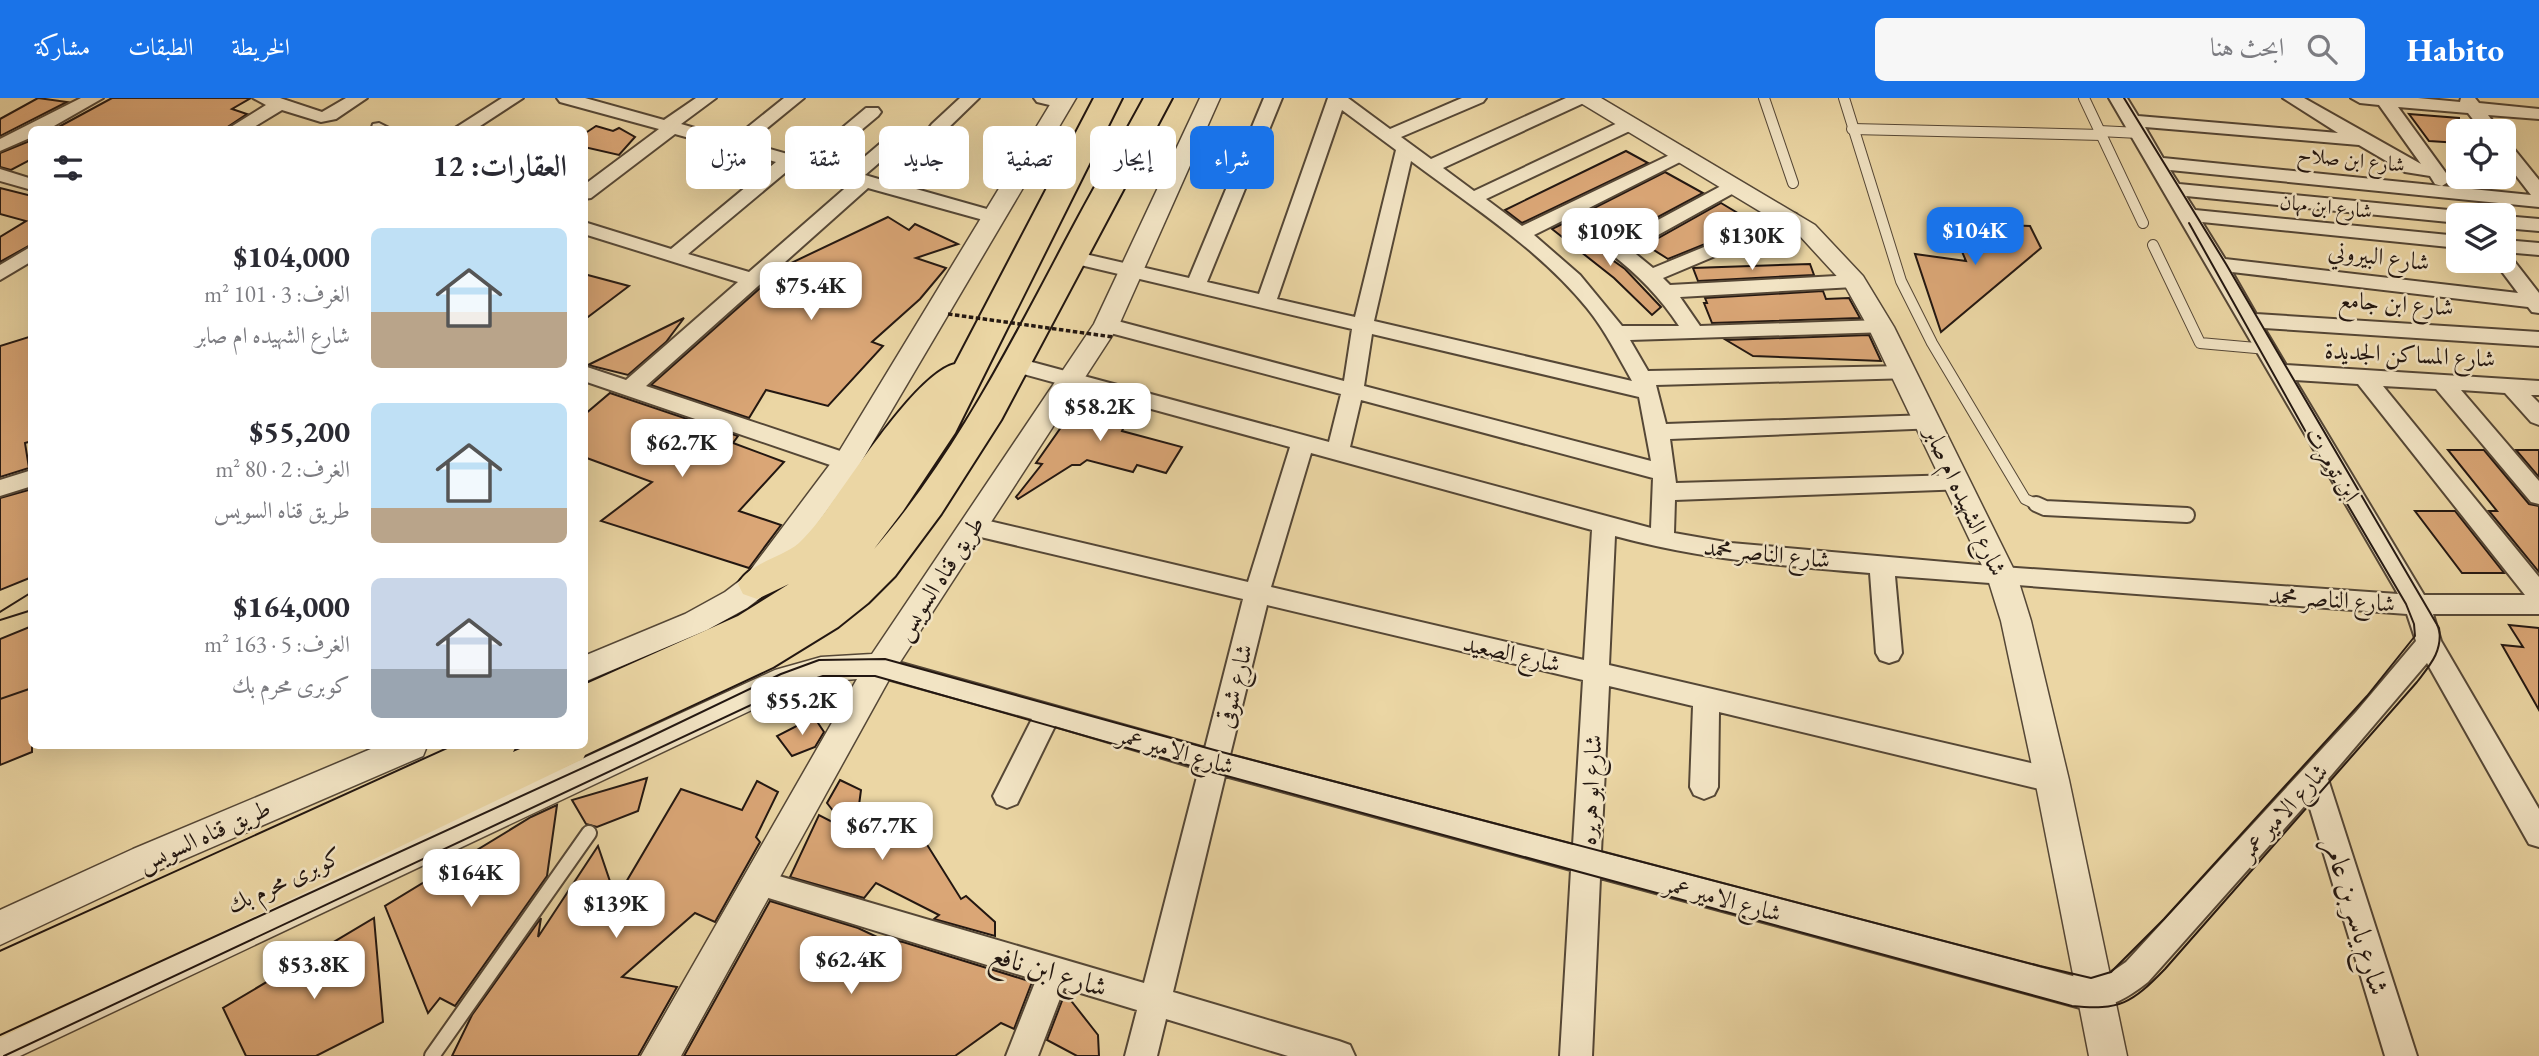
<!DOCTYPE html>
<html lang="ar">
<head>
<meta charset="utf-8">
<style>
  :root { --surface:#fff; --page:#f7f7f7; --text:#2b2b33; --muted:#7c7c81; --accent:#1a73e8 }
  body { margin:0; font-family:"EB Garamond",Amiri,serif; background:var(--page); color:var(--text); direction:rtl; height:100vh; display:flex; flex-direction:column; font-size:26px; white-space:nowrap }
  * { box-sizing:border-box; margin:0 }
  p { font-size:23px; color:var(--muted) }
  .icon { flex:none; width:38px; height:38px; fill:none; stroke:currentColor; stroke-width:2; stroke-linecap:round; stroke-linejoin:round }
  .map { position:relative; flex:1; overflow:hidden; direction:ltr }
  .drawer { position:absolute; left:28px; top:28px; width:560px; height:623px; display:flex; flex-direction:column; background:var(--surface); border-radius:10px; box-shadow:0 7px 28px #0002; direction:rtl }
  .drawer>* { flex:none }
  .banner { position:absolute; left:609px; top:28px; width:665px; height:63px; direction:rtl; display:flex; gap:14px }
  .tools { position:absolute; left:2446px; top:21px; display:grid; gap:14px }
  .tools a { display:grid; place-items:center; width:70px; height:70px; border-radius:10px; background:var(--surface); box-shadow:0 7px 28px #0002; font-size:35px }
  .price { position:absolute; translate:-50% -60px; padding:0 16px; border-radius:14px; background:#fff; color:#222; font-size:23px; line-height:46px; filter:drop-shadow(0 2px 4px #0008) }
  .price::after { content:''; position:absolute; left:50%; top:42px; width:21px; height:16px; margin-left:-10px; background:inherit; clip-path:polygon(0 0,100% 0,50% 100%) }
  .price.current { background:var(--accent); color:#fff }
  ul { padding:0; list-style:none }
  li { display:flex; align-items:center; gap:21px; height:175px; padding:0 21px }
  li span { display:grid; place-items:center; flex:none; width:196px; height:140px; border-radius:10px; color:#555 }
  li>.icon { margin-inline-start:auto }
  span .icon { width:84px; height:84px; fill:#fffc; stroke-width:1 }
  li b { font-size:30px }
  h2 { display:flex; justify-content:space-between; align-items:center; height:84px; padding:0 21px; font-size:30px }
  .tag { padding:0 24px; border-radius:10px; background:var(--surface); box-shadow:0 7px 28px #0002; font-size:24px; line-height:63px }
  .tag.current { background:var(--accent); color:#fff }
  header { display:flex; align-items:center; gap:42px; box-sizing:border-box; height:98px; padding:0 35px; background:var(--accent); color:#fff }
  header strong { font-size:33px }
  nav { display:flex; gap:38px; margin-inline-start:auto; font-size:24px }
  .search { width:490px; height:63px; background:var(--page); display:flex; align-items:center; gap:18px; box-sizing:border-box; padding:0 24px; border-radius:10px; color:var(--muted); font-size:26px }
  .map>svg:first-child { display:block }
  .building { fill:#daa676; stroke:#231711; stroke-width:2 }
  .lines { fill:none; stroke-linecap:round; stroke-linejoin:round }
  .service-far1-casing { stroke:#554736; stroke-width:12 }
  .service-casing { stroke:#554736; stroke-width:18 }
  .minor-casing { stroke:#554736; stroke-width:4 }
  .tertiary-casing { stroke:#554736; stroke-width:3 }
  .motorway-casing { stroke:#231711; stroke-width:4 }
  .service-far1 { stroke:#f2e4c4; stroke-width:10 }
  .service { stroke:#f2e4c4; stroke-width:14 }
  .minor { fill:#f2e4c4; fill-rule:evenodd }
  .tertiary { fill:#f2e4c4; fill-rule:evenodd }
  .motorway { fill:#ebd6a4; fill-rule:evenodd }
  .tram { stroke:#231711; stroke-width:2 }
  .path-bridge { stroke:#231711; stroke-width:3.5; stroke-dasharray:4.5 2.5; stroke-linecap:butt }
  .labels { text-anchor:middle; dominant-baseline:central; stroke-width:5; stroke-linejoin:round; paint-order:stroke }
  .far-street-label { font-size:21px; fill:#231711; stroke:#f2e4c4 }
  .street-label { font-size:24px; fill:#231711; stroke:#f2e4c4 }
  .near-street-label { font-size:28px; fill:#231711; stroke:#f2e4c4 }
</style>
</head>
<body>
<header>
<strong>Habito</strong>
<div class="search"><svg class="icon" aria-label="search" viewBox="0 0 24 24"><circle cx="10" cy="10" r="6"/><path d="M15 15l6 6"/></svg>ابحث هنا</div>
<nav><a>الخريطة</a><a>الطبقات</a><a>مشاركة</a></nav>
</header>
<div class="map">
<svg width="2539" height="958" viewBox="0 0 2539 958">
  <rect width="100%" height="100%" fill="#ebd6a4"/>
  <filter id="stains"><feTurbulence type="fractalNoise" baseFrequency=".00286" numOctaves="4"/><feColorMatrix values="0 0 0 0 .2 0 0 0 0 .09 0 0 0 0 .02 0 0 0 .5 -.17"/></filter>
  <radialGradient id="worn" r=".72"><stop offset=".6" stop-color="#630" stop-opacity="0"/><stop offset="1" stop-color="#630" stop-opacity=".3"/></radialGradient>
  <g class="building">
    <polygon points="38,0 67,4 0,38 0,21"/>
    <polygon points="112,0 251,0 232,11 247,16 223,32 53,32"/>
    <polygon points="2409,16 2459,20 2459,45 2429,43"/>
    <polygon points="596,28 613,33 619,30 635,39 619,57 584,49 584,36"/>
    <polygon points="32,42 32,61 11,72 0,69 0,55"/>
    <polygon points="1626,53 1648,65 1522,125 1505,112"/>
    <polygon points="1665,74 1703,95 1628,135 1592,111"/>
    <polygon points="0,90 32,98 32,146 0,164 0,139 26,123 0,116"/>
    <polygon points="1721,105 1751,123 1720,140 1668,161 1646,147"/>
    <polygon points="888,119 909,132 915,126 958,146 916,160 946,170 920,201 872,244 883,248 828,308 766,292 749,320 651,287 768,183 796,166 791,165"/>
    <polygon points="1950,125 2030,128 2041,150 1941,234 1915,156 1966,163"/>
    <polygon points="1562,126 1625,171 1661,209 1652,217 1614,180 1552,131"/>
    <polygon points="1810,166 1814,177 1698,183 1693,170"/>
    <polygon points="584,176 629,188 584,222"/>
    <polygon points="1823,193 1826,201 1849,200 1860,220 1712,225 1704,205 1707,205 1705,200"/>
    <polygon points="684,220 666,244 628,277 588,267"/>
    <polygon points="1869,237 1881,263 1753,258 1726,242"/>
    <polygon points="32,238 32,343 25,345 29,370 0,379 0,248"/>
    <polygon points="610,295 738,338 733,345 784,364 739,413 781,427 749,470 601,423 652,384 584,359 584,317"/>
    <polygon points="1084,295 1133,309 1122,333 1182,349 1166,375 1137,367 1133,374 1087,362 1080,367 1072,367 1018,401 1016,399 1042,366 1036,365 1071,315 1068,314"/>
    <polygon points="2448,352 2484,352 2529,406 2539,408 2539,474 2489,413 2497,413"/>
    <polygon points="2516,352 2539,352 2539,379"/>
    <polygon points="32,391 32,479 0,492 0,400"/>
    <polygon points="2415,413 2455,413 2504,475 2462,475"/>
    <polygon points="2509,527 2539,530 2539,612 2502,547 2523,549"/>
    <polygon points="32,528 32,654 0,667 0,541"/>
    <polygon points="814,619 824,634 815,649 792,658 777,638"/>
    <polygon points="647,680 638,713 597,729 586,726 572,702"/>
    <polygon points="840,682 861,692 856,730 888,708 918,740 921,737 961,801 966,798 995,824 995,838 934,821 939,817 876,785 864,800 790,779 819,717 848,732 827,705"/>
    <polygon points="757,683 778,694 756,739 760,744 715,824 695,815 622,879 677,889 638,958 452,958 472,917 541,820 538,839 598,748 616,801 681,691 742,712"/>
    <polygon points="557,707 547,778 455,908 440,900 428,915 385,808 531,719"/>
    <polygon points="770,803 858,830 877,839 903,844 1032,884 1014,931 1001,925 955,958 684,958"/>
    <polygon points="374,820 383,924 316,958 246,958 223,910"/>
    <polygon points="1065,895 1098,937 1099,958 1077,958 1047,942"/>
  </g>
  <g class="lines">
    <g class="service-far1-casing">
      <g id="service-far1">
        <polyline points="1764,0 1793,85"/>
        <polyline points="1844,0 1901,183 1932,245 2025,401 2040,408"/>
        <polyline points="2084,0 2143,125"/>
        <polyline points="1852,31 2102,37"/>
        <polyline points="2099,33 2139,35"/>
        <polyline points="2153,147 2200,245 2267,251"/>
      </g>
    </g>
    <g class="service-casing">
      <g id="service">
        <polyline points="2036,406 2045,410 2187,417"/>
        <polyline points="432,958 589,735"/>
      </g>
    </g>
    <g class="minor-casing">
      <g id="minor">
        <polygon points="81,0 103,0 47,32 32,32 32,39 0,53 0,41"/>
        <polygon points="253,0 280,0 322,14 346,0 367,0 336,21 321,24 282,12 249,32 226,32 266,7"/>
        <polygon points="502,0 523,0 474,32 452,32"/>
        <path d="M557,0H585L664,22L696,0H716L681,26L733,41L784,0H804L749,45L805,61L866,10H878L881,14L878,18L822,65L848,73L889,38H901L904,42L901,46L865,77L892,85L949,35H961L964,39L961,43L909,89L1001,115L1004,119L1001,123H987L868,90L646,288L855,358L858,364L855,370L847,372L839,370L584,283V268L626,282L738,184L584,136V124L671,151L776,64L675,36L591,100L584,101V87L659,31L560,4ZM792,69L851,85L749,174L688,156Z"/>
        <polygon points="960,0 979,0 944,34 932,34 929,30 932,26"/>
        <polygon points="1034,0 1063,0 1071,5 1062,10 1037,4"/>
        <path d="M1264,0H1282L1207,184L1259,196L1328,0H1348L1390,31L1462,0H1486L1483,4L1401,39L1431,61L1566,0H1589L1586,4L1443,70L1474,93L1624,22H1636L1639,26L1636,30L1486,101L1522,128L1682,51L1688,52L1691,56L1688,60L1577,116L1619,143L1734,81L1743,87L1741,91L1631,152L1653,170L1789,114L1796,116L1799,120L1796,124L1663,180L1670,187L1854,177L1861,179L1864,183L1861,187L1854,189L1680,199L1700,228L1881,222L1888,224L1891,229L1888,234L1630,242L1648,273L1904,268L1912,270L1915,275L1912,280L1656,287L1666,326L1929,317L1937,320L1940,325L1937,330L1670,341L1676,385L1958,377L1966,379L1970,385L1966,391L1675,402L1674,435L1731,445L2002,469L2398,496L2109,0H2127L2138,18L2338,35L2283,0H2304L2421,66L2379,7L2360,5L2351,0H2418L2460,4L2461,0H2475L2479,5L2539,11V21L2488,17L2500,33H2482L2468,15L2398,9L2451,82L2442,88L2435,86L2430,78L2405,74L2359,47L2145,29L2163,60L2531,97L2504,62V45L2510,46L2539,82V109L2170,72L2179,86L2459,113L2467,117H2459V125L2186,98L2195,112L2459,138V150L2202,124L2225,161L2518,195L2494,163H2504V157L2511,159L2539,195V215L2532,214L2528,209L2232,174L2256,216L2539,234V248L2264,230L2286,267L2539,283V297H2531L2539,305V327L2531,324L2505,295L2461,292L2539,383V406L2531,404L2436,291L2383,288L2539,479V516H2433L2441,543L2539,711V749L2529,746L2427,565L2328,681L2417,958H2385L2308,704L2148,884C2129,899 2109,911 2084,911L1600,780L1592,958H1560L1571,772L1225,678L1173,894L1339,943L1350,947L1355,958H1288L1166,921L1157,958H1125L1137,912L1064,890L1038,958H1006L1036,882L749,794L744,785L749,776L759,772L1144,885L1199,671L1055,628L1017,706L1007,710L997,706L993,698L1032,621L880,579L871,576L867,569L871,562L880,559L1205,650L1243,501L972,437L964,434L960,428L964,422L972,419L1248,484L1290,349L1009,272L1006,267L1009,262L1017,260L1329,344L1341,296L1099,232L1096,227L1099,222L1106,220L1344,283L1352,231L1072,165L1065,163L1062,159L1065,155L1072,153L1189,180ZM1342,12L1396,52L1355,219L1277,201ZM1411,63C1471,108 1539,151 1587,210C1605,232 1618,258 1632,283L1374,223ZM1562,123C1608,150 1650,183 1679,228H1622L1580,177L1534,137ZM1372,236L1639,299L1651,363L1364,288ZM2295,282L2358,286L2525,497H2424ZM1361,302L1653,380L1651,430L1350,349ZM1311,355L1592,432L1584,562L1271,489ZM1615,438C1699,461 1784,468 1870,475L1876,555L1880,562L1889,565L1898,562L1902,555L1895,478L2407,516L2416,543L2356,614L2126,864L2103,880L2084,881L1601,754L1609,588L1693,608L1690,689L1694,697L1704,701L1714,697L1718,689L1719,614L2052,694L2062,690L2066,682L2062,674L2052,670L1609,567ZM1267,507L1583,582L1573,747L1230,657Z"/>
        <polygon points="379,25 393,32 371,32 373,26"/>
        <polygon points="0,71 32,81 32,92 0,83"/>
        <polygon points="2504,118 2539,121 2539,133 2504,130"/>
        <polygon points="2504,142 2539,145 2539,157 2504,154"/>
        <polygon points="32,148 32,163 0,182 0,167"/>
        <polygon points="32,372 32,388 0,398 0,382"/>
      </g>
    </g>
    <g class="tertiary-casing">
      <g id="tertiary">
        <polygon points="1054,0 1076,0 857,371 768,494 747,510 707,532 584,584 584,558 685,516 725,494 746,478 837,357"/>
        <polygon points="1200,0 1220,0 1119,227 891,578 681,958 641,958 857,581 821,584 796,591 20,958 0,958 0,929 775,572 821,559 872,556 1094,226"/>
        <polygon points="1576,0 1601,0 1815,127 1863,178 1894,229 2017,478 2031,523 2069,682 2127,958 2089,958 2035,682 2001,523 1987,478 1868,229 1844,186 1799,137 1579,4"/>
        <polygon points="378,648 427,648 423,658 157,773 0,847 0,812 133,751"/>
      </g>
    </g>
    <g class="motorway-casing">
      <path id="motorway" d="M1094,0H1122L955,335L903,413L874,451C953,360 1009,250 1065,144C1090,96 1118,48 1144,0H1172L1001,322L941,416L895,478L868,505L838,529L773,569L585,657L583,661L0,940V854L454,648H516L513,654L527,648H584V587L738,518L789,486L757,501L743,496L738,486C750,464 780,461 799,445C806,438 814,429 820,421C847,386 916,275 955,266Z"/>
    </g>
    <use href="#service-far1" class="service-far1"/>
    <use href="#service" class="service"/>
    <use href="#minor" class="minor"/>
    <use href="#tertiary" class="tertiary"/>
    <use href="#motorway" class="motorway"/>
    <g class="tram">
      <polyline points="0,514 32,494"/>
      <polyline points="0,522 32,512"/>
      <polyline points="0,601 32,590"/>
      <polyline points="0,937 635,646 781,576 819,562 885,561 1218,653 2040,868 2091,880 2111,874 2164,821 2367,598 2415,538 2414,526 2406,506 2326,370 2189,125"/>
      <path d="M4,958L787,590L823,578H875L1212,674L2072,908C2120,913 2132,905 2165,871L2417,584C2430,567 2443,553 2439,530L2226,166L2124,0"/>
    </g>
    <polyline class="path-bridge" points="948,216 1113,239"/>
  </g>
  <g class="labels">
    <g class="far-street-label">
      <text transform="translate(2351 61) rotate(6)">شارع ابن صلاح</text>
      <text transform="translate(2326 108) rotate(6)">شارع ابن مهان</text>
    </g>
    <g class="street-label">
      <text transform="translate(2379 158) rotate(7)">شارع البيروني</text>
      <text transform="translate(2396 205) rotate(4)">شارع ابن جامع</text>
      <text transform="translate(2410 256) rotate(3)">شارع المساكن الجديدة</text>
      <text transform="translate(2333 366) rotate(59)">ابن تومرت</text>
      <text transform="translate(1966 403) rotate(65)">شارع الشهيده ام صابر</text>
      <text transform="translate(1767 455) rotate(6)">شارع الناصر محمد</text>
      <text transform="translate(939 480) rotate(-57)">طريق قناه السويس</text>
      <text transform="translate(2332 501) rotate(4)">شارع الناصر محمد</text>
      <text transform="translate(1512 555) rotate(13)">شارع الصعيد</text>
      <text transform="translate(1234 588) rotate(-76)">شارع شوقى</text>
      <text transform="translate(1176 652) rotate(16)">شارع الامير عمر</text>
      <text transform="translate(1590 692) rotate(-87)">شارع ابو هريره</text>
      <text transform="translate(2283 713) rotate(-48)">شارع الامير عمر</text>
      <text transform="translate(204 737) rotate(-24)">طريق قناه السويس</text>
      <text transform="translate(284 782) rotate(-25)">كوبرى محرم بك</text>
      <text transform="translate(1723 800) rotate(15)">شارع الامير عمر</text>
    </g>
    <g class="near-street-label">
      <text transform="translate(2357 818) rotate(73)">شارع ياسر بن عامر</text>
      <text transform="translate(1049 872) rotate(17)">شارع ابن نافع</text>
    </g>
  </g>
  <rect width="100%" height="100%" filter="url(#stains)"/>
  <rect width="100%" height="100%" fill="url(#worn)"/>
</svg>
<div class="tools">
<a><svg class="icon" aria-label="locate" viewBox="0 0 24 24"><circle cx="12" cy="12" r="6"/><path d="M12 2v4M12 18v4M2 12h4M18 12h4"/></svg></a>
<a><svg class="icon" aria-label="layers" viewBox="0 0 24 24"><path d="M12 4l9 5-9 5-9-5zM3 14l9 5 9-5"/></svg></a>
</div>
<b class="price current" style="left:1975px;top:169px">$104K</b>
<b class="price" style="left:1610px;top:170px">$109K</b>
<b class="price" style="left:1752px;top:174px">$130K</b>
<b class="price" style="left:811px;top:224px">$75.4K</b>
<b class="price" style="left:1100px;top:345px">$58.2K</b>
<b class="price" style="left:682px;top:381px">$62.7K</b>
<b class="price" style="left:802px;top:639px">$55.2K</b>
<b class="price" style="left:882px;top:764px">$67.7K</b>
<b class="price" style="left:471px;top:811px">$164K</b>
<b class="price" style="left:616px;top:842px">$139K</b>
<b class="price" style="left:851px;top:898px">$62.4K</b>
<b class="price" style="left:314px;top:903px">$53.8K</b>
<div class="banner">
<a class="tag current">شراء</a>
<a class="tag">إيجار</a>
<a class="tag">تصفية</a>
<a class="tag">جديد</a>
<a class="tag">شقة</a>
<a class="tag">منزل</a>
</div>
<section class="drawer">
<h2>العقارات: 12<svg class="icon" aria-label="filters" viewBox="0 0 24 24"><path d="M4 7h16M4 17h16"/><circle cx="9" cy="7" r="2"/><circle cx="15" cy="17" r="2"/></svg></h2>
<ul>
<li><span style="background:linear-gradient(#bfe0f5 60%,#b9a48a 0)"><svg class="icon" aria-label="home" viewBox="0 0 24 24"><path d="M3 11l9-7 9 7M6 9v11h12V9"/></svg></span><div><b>$104,000</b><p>الغرف: 3 · 101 m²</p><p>شارع الشهيده ام صابر</p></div></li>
<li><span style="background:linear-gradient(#bfe0f5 75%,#b9a48a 0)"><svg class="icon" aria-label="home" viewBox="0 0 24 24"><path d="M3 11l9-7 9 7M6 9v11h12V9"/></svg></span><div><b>$55,200</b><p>الغرف: 2 · 80 m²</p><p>طريق قناه السويس</p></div></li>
<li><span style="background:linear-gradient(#c9d6e8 65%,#9aa5b1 0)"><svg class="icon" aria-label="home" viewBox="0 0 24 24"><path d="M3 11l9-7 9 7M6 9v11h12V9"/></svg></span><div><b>$164,000</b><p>الغرف: 5 · 163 m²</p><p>كوبرى محرم بك</p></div></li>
</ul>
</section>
</div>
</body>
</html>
